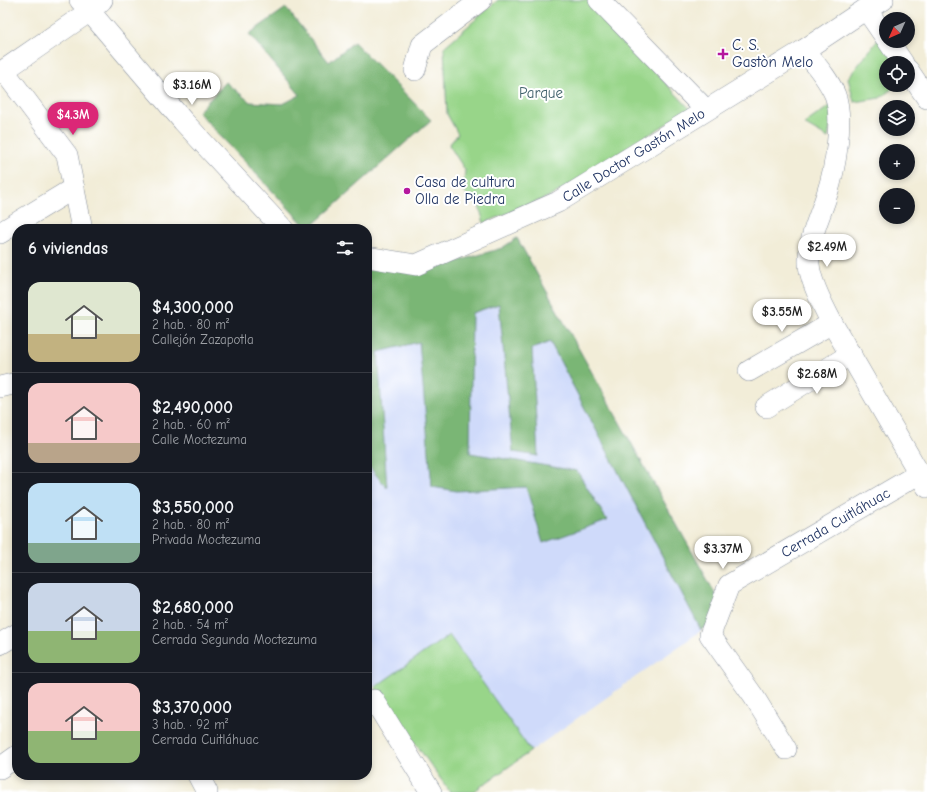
<!DOCTYPE html>
<html lang="es">
<head>
<meta charset="utf-8">
<style>
  :root { --surface:#171b24; --page:#20242c; --text:#f1f3f6; --muted:#9ea1a6; --line:#363941; --accent:#db2777 }
  body { margin:0; font-family:"Comic Neue",sans-serif; background:var(--page); color:var(--text); height:100vh; display:flex; flex-direction:column; font-size:15px; white-space:nowrap }
  * { box-sizing:border-box; margin:0 }
  p { font-size:13px; color:var(--muted) }
  .icon { flex:none; width:22px; height:22px; fill:none; stroke:currentColor; stroke-width:2; stroke-linecap:round; stroke-linejoin:round }
  .map { position:relative; flex:1; overflow:hidden }
  .details { position:absolute; left:12px; top:224px; width:360px; height:556px; display:flex; flex-direction:column; background:var(--surface); border-radius:16px; box-shadow:0 2px 6px #0003 }
  .details>* { flex:none }
  .needle { width:26px; rotate:225deg }
  .buttons { position:absolute; left:879px; top:12px; display:grid; gap:8px }
  .buttons a { display:grid; place-items:center; width:36px; height:36px; border-radius:50%; background:var(--surface); box-shadow:0 2px 6px #0003; font-size:20px }
  .price { position:absolute; translate:-50% -34px; padding:0 9px; border-radius:14px; background:#fff; color:#222; font-size:13px; line-height:26px; filter:drop-shadow(0 1px 2px #0008) }
  .price::after { content:''; position:absolute; left:50%; top:24px; width:12px; height:9px; margin-left:-6px; background:inherit; clip-path:polygon(0 0,100% 0,50% 100%) }
  .price.current { background:var(--accent); color:#fff }
  ul { padding:0; list-style:none }
  li { display:flex; align-items:center; gap:12px; height:100px; padding:0 16px }
  li+li { border-top:1px solid var(--line) }
  li span { display:grid; place-items:center; flex:none; width:112px; height:80px; border-radius:12px; color:#555 }
  li>.icon { margin-inline-start:auto }
  span .icon { width:48px; height:48px; fill:#fffc; stroke-width:1 }
  li b { font-size:17px }
  h2 { display:flex; justify-content:space-between; align-items:center; height:48px; padding:0 16px; font-size:17px }
  .map>svg:first-child { display:block }
  .built { fill:#cfdafa }
  .green { fill:#98d589; stroke:#5a8274 }
  .forest { fill:#7ab675; stroke:#4a726a }
  .lines { fill:none; stroke-linecap:round; stroke-linejoin:round }
  .minor-casing { stroke:#868e9b; stroke-width:22 }
  .minor { stroke:#fff; stroke-width:21 }
  .poi-dot { fill:#b5179e; stroke:#fff; stroke-width:1.5 }
  .labels { text-anchor:middle; dominant-baseline:central; stroke-width:4; stroke-linejoin:round; paint-order:stroke }
  .poi-label { font-size:15px; fill:#1b2f5e; stroke:#fff; text-anchor:start }
  .park-label { font-size:15px; fill:#40616b; stroke:#fff }
  .street-label { font-size:15px; fill:#1b2f5e; stroke:#fff }
</style>
</head>
<body>
<div class="map">
<svg width="927" height="792" viewBox="0 0 927 792">
  <rect width="100%" height="100%" fill="#fff"/>
  <filter id="ink" filterUnits="userSpaceOnUse"><feTurbulence type="fractalNoise" baseFrequency=".025" numOctaves="2"/><feDisplacementMap in="SourceGraphic" scale="8" xChannelSelector="R" yChannelSelector="G"/><feConvolveMatrix kernelMatrix="1 2 1 2 8 2 1 2 1" color-interpolation-filters="sRGB"/></filter>
  <filter id="wash" filterUnits="userSpaceOnUse"><feTurbulence type="fractalNoise" baseFrequency=".012" numOctaves="4" result="noise"/><feDisplacementMap in="SourceGraphic" scale="16" xChannelSelector="R" yChannelSelector="G"/><feGaussianBlur stdDeviation="0.9" result="paint"/><feColorMatrix in="noise" values="0 0 0 0 0 0 0 0 0 0 0 0 0 0 0 0 0 1.4 0 .05"/><feComposite in="paint" operator="in"/></filter>
  <g filter="url(#wash)">
    <rect width="100%" height="100%" fill="#f2edd8"/>
    <polygon class="built" points="517,238 726,613 473,792 450,792 367,676 367,263 418,273 502,248"/>
    <g class="green">
      <polygon points="498,0 588,0 690,109 553,195 484,223 479,206 463,191 465,170 449,145 458,134 447,114 444,47"/>
      <polygon points="881,36 896,63 886,63 886,85 897,85 880,98 854,102 848,78"/>
      <polygon points="834,103 828,138 804,124"/>
      <polygon points="449,635 531,751 473,792 450,792 375,687"/>
    </g>
    <g class="forest">
      <polygon points="286,8 329,62 354,42 431,120 308,229 198,112 226,82 250,102 283,104 300,95 249,34"/>
      <polygon points="517,238 726,613 701,630 550,342 532,349 538,456 513,452 499,304 472,313 470,453 577,471 607,520 543,543 526,487 457,491 432,487 419,342 378,352 387,488 367,464 367,263 418,273 502,248"/>
    </g>
  </g>
  <g filter="url(#ink)">
    <g class="lines">
      <g class="minor-casing">
        <g id="minor">
          <polyline points="80,0 183,121 283,229"/>
          <polyline points="599,0 705,109"/>
          <polyline points="866,9 886,38"/>
          <polyline points="888,41 903,63"/>
          <path d="M804,50C815,64 828,78 835,95C844,118 835,170 827,194C820,217 808,238 809,264C810,281 824,308 832,323L927,487"/>
          <polyline points="415,70 422,45 481,0"/>
          <polyline points="908,70 927,98"/>
          <polyline points="4,71 67,155 82,229"/>
          <polyline points="0,73 90,11 102,0"/>
          <polyline points="0,233 74,188"/>
          <path id="s1" d="M367,257L416,265L558,202L804,50L866,9L883,0"/>
          <polyline points="749,371 832,323"/>
          <polyline points="0,387 17,383"/>
          <polyline points="766,407 851,354"/>
          <polyline points="0,644 17,634"/>
          <polyline points="374,700 431,792"/>
          <path id="s2" d="M786,749L754,697L710,635L729,585L920,473"/>
          <polyline points="0,768 17,756"/>
          <polyline points="198,775 207,792"/>
        </g>
      </g>
      <use href="#minor" class="minor"/>
    </g>
  </g>
  <g class="poi-dot">
    <path d="M721 48h4v4h4v4h-4v4h-4v-4h-4v-4h4z"/>
    <circle cx="407" cy="191" r="4"/>
  </g>
  <g class="labels">
    <g class="poi-label">
      <text x="732" y="45">C. S.<tspan x="732" dy="17">Gastòn Melo</tspan></text>
      <text x="415" y="182">Casa de cultura<tspan x="415" dy="17">Olla de Piedra</tspan></text>
    </g>
    <g class="park-label">
      <text x="541" y="93">Parque</text>
    </g>
    <g class="street-label">
      <text stroke="none"><textPath href="#s1" startOffset="294">Calle Doctor Gastón Melo</textPath></text>
      <text stroke="none"><textPath href="#s2" startOffset="314">Cerrada Cuitláhuac</textPath></text>
    </g>
  </g>
</svg>
<div class="buttons">
<a><svg class="needle" viewBox="-14 -14 28 28"><path d="M0-13l5 13h-10z" fill="#e53935"/><path d="M0 13l5-13h-10z" fill="#9ea1a6"/></svg></a>
<a><svg class="icon" aria-label="locate" viewBox="0 0 24 24"><circle cx="12" cy="12" r="6"/><path d="M12 2v4M12 18v4M2 12h4M18 12h4"/></svg></a>
<a><svg class="icon" aria-label="layers" viewBox="0 0 24 24"><path d="M12 4l9 5-9 5-9-5zM3 14l9 5 9-5"/></svg></a>
<a>+</a>
<a>−</a>
</div>
<b class="price" style="left:192px;top:106px">$3.16M</b>
<b class="price current" style="left:73px;top:136px">$4.3M</b>
<b class="price" style="left:827px;top:268px">$2.49M</b>
<b class="price" style="left:782px;top:333px">$3.55M</b>
<b class="price" style="left:817px;top:395px">$2.68M</b>
<b class="price" style="left:723px;top:570px">$3.37M</b>
<section class="details">
<h2>6 viviendas<svg class="icon" aria-label="filters" viewBox="0 0 24 24"><path d="M4 7h16M4 17h16"/><circle cx="9" cy="7" r="2"/><circle cx="15" cy="17" r="2"/></svg></h2>
<ul>
<li><span style="background:linear-gradient(#dfe7d0 65%,#c2b280 0)"><svg class="icon" aria-label="home" viewBox="0 0 24 24"><path d="M3 11l9-7 9 7M6 9v11h12V9"/></svg></span><div><b>$4,300,000</b><p>2 hab. · 80 m²</p><p>Callejón Zazapotla</p></div></li>
<li><span style="background:linear-gradient(#f6c9c9 75%,#b9a48a 0)"><svg class="icon" aria-label="home" viewBox="0 0 24 24"><path d="M3 11l9-7 9 7M6 9v11h12V9"/></svg></span><div><b>$2,490,000</b><p>2 hab. · 60 m²</p><p>Calle Moctezuma</p></div></li>
<li><span style="background:linear-gradient(#bfe0f5 75%,#7fa58c 0)"><svg class="icon" aria-label="home" viewBox="0 0 24 24"><path d="M3 11l9-7 9 7M6 9v11h12V9"/></svg></span><div><b>$3,550,000</b><p>2 hab. · 80 m²</p><p>Privada Moctezuma</p></div></li>
<li><span style="background:linear-gradient(#c9d6e8 60%,#8fb573 0)"><svg class="icon" aria-label="home" viewBox="0 0 24 24"><path d="M3 11l9-7 9 7M6 9v11h12V9"/></svg></span><div><b>$2,680,000</b><p>2 hab. · 54 m²</p><p>Cerrada Segunda Moctezuma</p></div></li>
<li><span style="background:linear-gradient(#f6c9c9 60%,#8fb573 0)"><svg class="icon" aria-label="home" viewBox="0 0 24 24"><path d="M3 11l9-7 9 7M6 9v11h12V9"/></svg></span><div><b>$3,370,000</b><p>3 hab. · 92 m²</p><p>Cerrada Cuitláhuac</p></div></li>
</ul>
</section>
</div>
</body>
</html>
